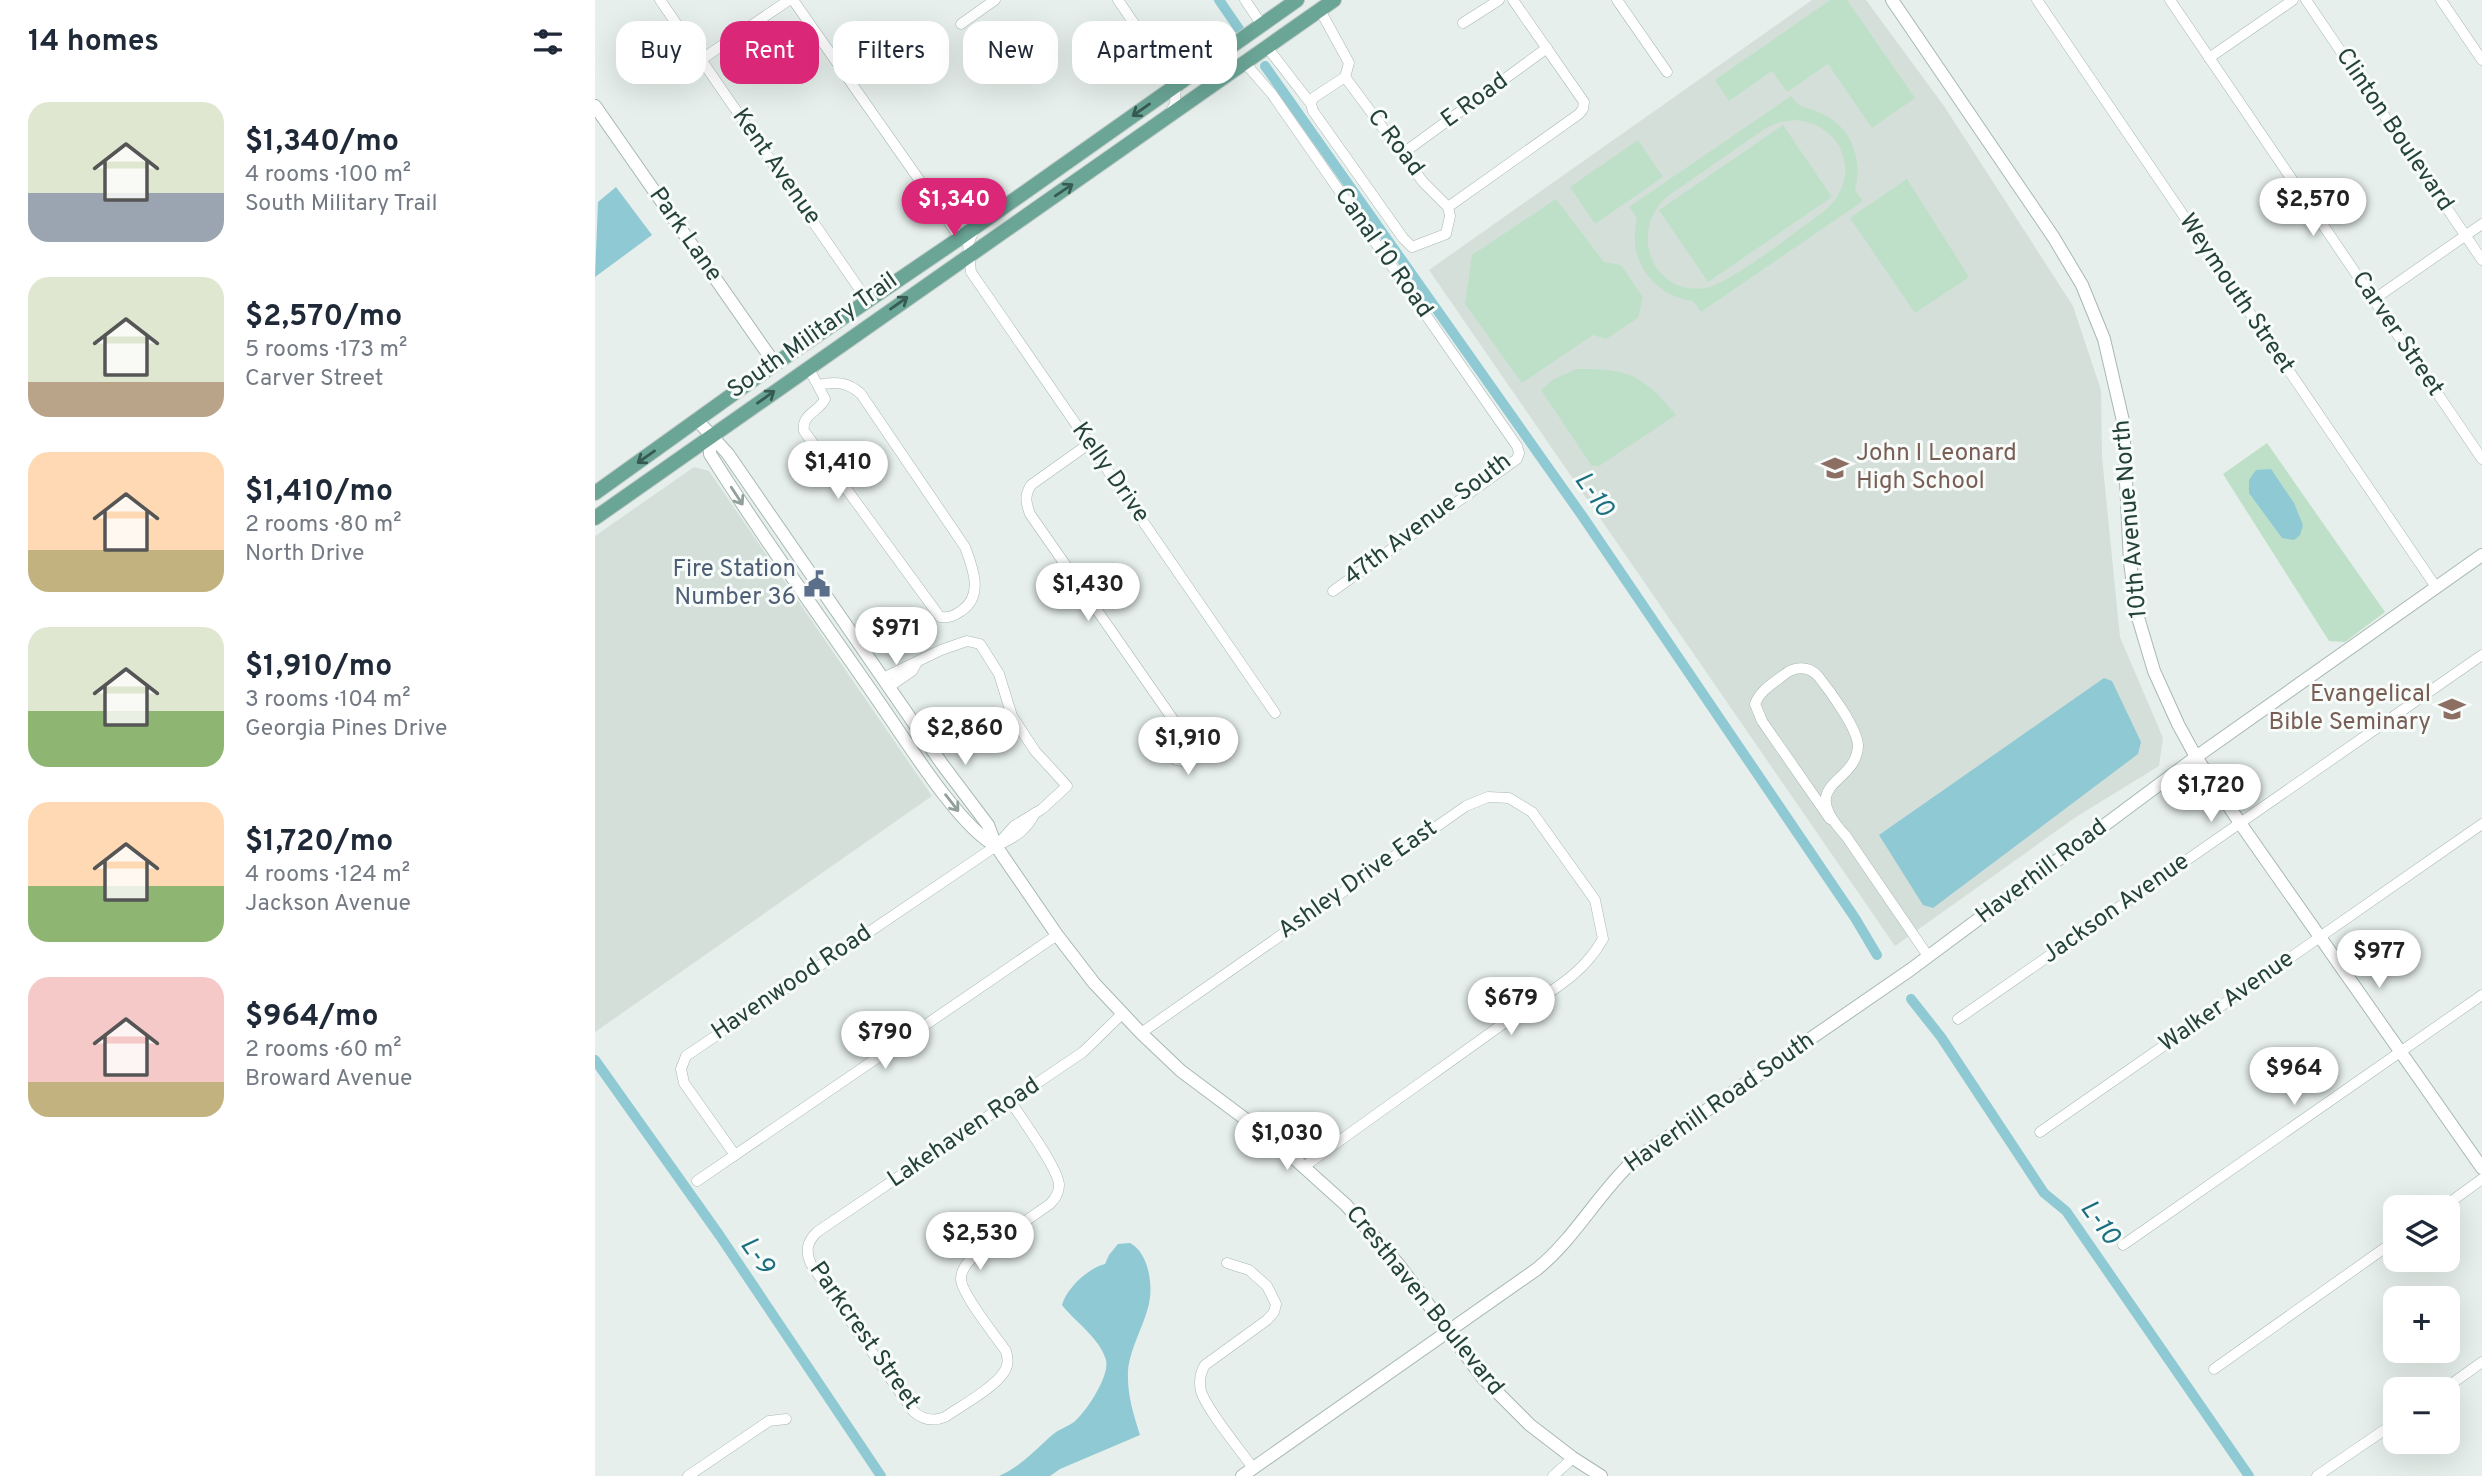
<!DOCTYPE html>
<html lang="en">
<head>
<meta charset="utf-8">
<style>
  :root { --surface:#fff; --page:#f6f6f7; --text:#1f2937; --muted:#747a83; --accent:#db2777 }
  body { margin:0; font-family:Overpass,sans-serif; background:var(--page); color:var(--text); height:100vh; display:flex; flex-direction:column; font-size:26px; white-space:nowrap }
  * { box-sizing:border-box; margin:0 }
  p { font-size:23px; color:var(--muted) }
  .icon { flex:none; width:38px; height:38px; fill:none; stroke:currentColor; stroke-width:2; stroke-linecap:round; stroke-linejoin:round }
  .map { position:relative; flex:1; overflow:hidden }
  .side { display:flex; flex-direction:column; background:var(--surface); width:595px }
  .side>* { flex:none }
  .guide { position:absolute; left:21px; top:21px; width:665px; height:63px; display:flex; gap:14px }
  .controls { position:absolute; left:1788px; top:1195px; display:grid; gap:14px }
  .controls a { display:grid; place-items:center; width:77px; height:77px; border-radius:14px; background:var(--surface); box-shadow:0 7px 28px #0002; font-size:35px }
  .price { position:absolute; translate:-50% -60px; padding:0 16px; border-radius:24px; background:#fff; color:#222; font-size:23px; line-height:46px; filter:drop-shadow(0 2px 4px #0008) }
  .price::after { content:''; position:absolute; left:50%; top:42px; width:21px; height:16px; margin-left:-10px; background:inherit; clip-path:polygon(0 0,100% 0,50% 100%) }
  .price.active { background:var(--accent); color:#fff }
  ul { padding:0; list-style:none }
  li { display:flex; align-items:center; gap:21px; height:175px; padding:0 28px }
  li span { display:grid; place-items:center; flex:none; width:196px; height:140px; border-radius:21px; color:#555 }
  li>.icon { margin-inline-start:auto }
  span .icon { width:84px; height:84px; fill:#fffc; stroke-width:1 }
  li b { font-size:30px }
  h2 { display:flex; justify-content:space-between; align-items:center; height:84px; padding:0 28px; font-size:30px }
  .tag { padding:0 24px; border-radius:21px; background:var(--surface); box-shadow:0 7px 28px #0002; font-size:24px; line-height:63px }
  .tag.active { background:var(--accent); color:#fff }
  main { display:flex; flex:1; min-height:0 }
  .map>svg:first-child { display:block }
  .built { fill:#d4dfda }
  .green { fill:#bfe0c8; fill-rule:evenodd }
  .water { fill:#8ec9d4 }
  .lines { fill:none; stroke-linecap:round; stroke-linejoin:round }
  .canal { stroke:#8ec9d4; stroke-width:10 }
  .minor-casing { stroke:#a8b8b2; stroke-width:11 }
  .tertiary-casing { stroke:#a8b8b2; stroke-width:14 }
  .primary-casing { stroke:#c2cac8; stroke-width:16 }
  .minor { stroke:#fff; stroke-width:10 }
  .tertiary { stroke:#fff; stroke-width:12 }
  .primary { stroke:#6aa596; stroke-width:14 }
  .oneway { stroke:#365b51 }
  .oneway2 { stroke:#92a09c }
  .labels { text-anchor:middle; dominant-baseline:central; stroke-width:6; stroke-linejoin:round; paint-order:stroke }
  .street-label { font-size:24px; fill:#24423a; stroke:#f7fbf9 }
  .education-label { font-size:24px; fill:#785e54; stroke:#f7fbf9; text-anchor:start }
  .service-label { font-size:24px; fill:#4e5e75; stroke:#f7fbf9; text-anchor:end }
  .water-label { font-size:26px; font-style:italic; fill:#1c6f80; stroke:#f7fbf9 }
</style>
</head>
<body>
<main>
<section class="side">
<h2>14 homes<svg class="icon" aria-label="filters" viewBox="0 0 24 24"><path d="M4 7h16M4 17h16"/><circle cx="9" cy="7" r="2"/><circle cx="15" cy="17" r="2"/></svg></h2>
<ul>
<li><span style="background:linear-gradient(#dfe7d0 65%,#9aa5b1 0)"><svg class="icon" aria-label="home" viewBox="0 0 24 24"><path d="M3 11l9-7 9 7M6 9v11h12V9"/></svg></span><div><b>$1,340/mo</b><p>4 rooms · 100 m²</p><p>South Military Trail</p></div></li>
<li><span style="background:linear-gradient(#dfe7d0 75%,#b9a48a 0)"><svg class="icon" aria-label="home" viewBox="0 0 24 24"><path d="M3 11l9-7 9 7M6 9v11h12V9"/></svg></span><div><b>$2,570/mo</b><p>5 rooms · 173 m²</p><p>Carver Street</p></div></li>
<li><span style="background:linear-gradient(#ffd9b3 70%,#c2b280 0)"><svg class="icon" aria-label="home" viewBox="0 0 24 24"><path d="M3 11l9-7 9 7M6 9v11h12V9"/></svg></span><div><b>$1,410/mo</b><p>2 rooms · 80 m²</p><p>North Drive</p></div></li>
<li><span style="background:linear-gradient(#dfe7d0 60%,#8fb573 0)"><svg class="icon" aria-label="home" viewBox="0 0 24 24"><path d="M3 11l9-7 9 7M6 9v11h12V9"/></svg></span><div><b>$1,910/mo</b><p>3 rooms · 104 m²</p><p>Georgia Pines Drive</p></div></li>
<li><span style="background:linear-gradient(#ffd9b3 60%,#8fb573 0)"><svg class="icon" aria-label="home" viewBox="0 0 24 24"><path d="M3 11l9-7 9 7M6 9v11h12V9"/></svg></span><div><b>$1,720/mo</b><p>4 rooms · 124 m²</p><p>Jackson Avenue</p></div></li>
<li><span style="background:linear-gradient(#f6c9c9 75%,#c2b280 0)"><svg class="icon" aria-label="home" viewBox="0 0 24 24"><path d="M3 11l9-7 9 7M6 9v11h12V9"/></svg></span><div><b>$964/mo</b><p>2 rooms · 60 m²</p><p>Broward Avenue</p></div></li>
</ul>
</section>
<div class="map">
<svg width="1887" height="1476" viewBox="0 0 1887 1476">
  <rect width="100%" height="100%" fill="#e6efeb"/>
  <g class="built">
    <polygon points="1217,0 1271,0 1349,106 1478,306 1506,390 1507,457 1525,637 1568,738 1564,766 1481,817 1300,946 834,270"/>
    <polygon points="99,467 114,471 337,796 0,1032 0,536"/>
  </g>
  <g class="green">
    <polygon points="1235,0 1252,0 1320,98 1277,128 1233,64 1192,92 1177,71 1134,101 1120,80"/>
    <path d="M1196,96C1206,111 1213,106 1228,114C1257,128 1268,160 1260,190L1268,201L1106,312L1098,301C1056,295 1032,259 1042,218L1034,207ZM1201,120C1251,125 1268,181 1228,212C1204,229 1135,284 1110,288C1056,296 1033,229 1073,196L1171,128L1185,122Z"/>
    <polygon points="1188,125 1237,197 1113,282 1064,210"/>
    <polygon points="1043,140 1068,177 1000,224 975,187"/>
    <polygon points="1312,179 1374,277 1320,313 1255,218"/>
    <polygon points="961,199 1009,262 1026,265 1048,297 1043,318 1011,339 998,335 927,383 870,304 877,255"/>
    <path d="M982,369C1033,368 1048,375 1081,415L1004,466H997L946,390L959,379Z"/>
    <polygon points="1672,443 1790,612 1750,642 1734,641 1628,474"/>
  </g>
  <g class="water">
    <polygon points="21,187 57,235 0,277 3,202"/>
    <polygon points="1676,469 1699,503 1708,525 1705,535 1699,540 1687,538 1654,493 1654,480 1661,470"/>
    <polygon points="1509,678 1517,681 1546,742 1543,754 1338,908 1328,905 1284,835"/>
    <path d="M535,1243C552,1252 557,1279 555,1297C553,1319 535,1346 533,1371C532,1394 538,1413 545,1435L465,1469L455,1476H404C425,1467 439,1451 456,1436C462,1430 472,1427 479,1422C491,1412 515,1376 511,1360C505,1338 480,1322 467,1305C471,1289 493,1268 510,1264L514,1255L523,1244Z"/>
  </g>
  <g class="lines">
    <g class="canal">
      <polyline points="624,0 644,29"/>
      <polyline points="670,66 988,517 1260,918 1282,955"/>
      <polyline points="1316,999 1346,1037 1449,1193 1471,1211 1654,1476"/>
      <polyline points="0,1060 125,1236 286,1476"/>
    </g>
    <g class="minor-casing">
      <g id="minor">
        <polyline points="65,0 272,300"/>
        <polyline points="198,0 365,238"/>
        <polyline points="523,0 581,85 580,103 575,114"/>
        <polyline points="650,0 667,25"/>
        <polyline points="1022,0 1072,72"/>
        <polyline points="1442,0 1841,587"/>
        <polyline points="1575,0 1887,459"/>
        <polyline points="1711,0 1887,260"/>
        <polyline points="1846,0 1887,60"/>
        <polyline points="725,10 754,63 750,77"/>
        <polyline points="868,23 904,0"/>
        <polyline points="366,24 400,0"/>
        <polyline points="672,47 716,104 718,111 808,238 817,247 851,234 855,216 853,207 984,114 988,109 989,102 918,0"/>
        <polyline points="1614,58 1698,0"/>
        <polyline points="107,59 194,0"/>
        <polyline points="650,63 677,94 922,446 924,453 922,459 738,591"/>
        <polyline points="750,77 828,182 853,207"/>
        <polyline points="716,104 718,98 750,77"/>
        <polyline points="807,154 952,48"/>
        <polyline points="380,228 373,244 376,272 680,713"/>
        <polyline points="1778,300 1887,224"/>
        <path d="M213,367L230,399C224,412 206,414 209,431L345,617C354,618 359,616 366,611C389,596 378,568 370,547L266,394C253,382 240,381 223,385"/>
        <path d="M495,443L436,485C429,496 431,503 435,514L584,728C603,739 610,767 581,760L574,750L575,741L584,728"/>
        <polyline points="288,678 346,650 372,641 385,644 404,674 417,716 440,751 472,786 447,809 419,826 404,843"/>
        <polyline points="294,687 317,671 322,662"/>
        <path d="M1235,819L1167,721L1160,704C1165,690 1179,683 1190,674C1200,666 1214,666 1223,676C1235,691 1263,729 1263,746C1261,786 1200,781 1251,836L1333,956"/>
        <polyline points="1363,1019 1887,655"/>
        <path d="M546,1033L871,806L893,797L914,798L937,812L1000,900L1008,939C985,979 952,992 916,1018C847,1068 778,1116 710,1166"/>
        <path d="M416,1102C426,1118 464,1169 464,1185C464,1193 460,1199 455,1204L376,1259C370,1265 366,1271 366,1279C366,1293 401,1337 411,1351C413,1358 414,1366 409,1372C399,1388 366,1406 350,1417C338,1422 328,1420 318,1411L216,1264C210,1251 212,1242 222,1232L488,1052L527,1014"/>
        <polyline points="1445,1132 1887,824"/>
        <path d="M140,1155L89,1083L86,1069L91,1056L401,846C419,838 431,831 440,813"/>
        <polyline points="102,1181 462,935"/>
        <polyline points="1847,1208 1887,1179"/>
        <polyline points="1528,1245 1887,995"/>
        <path d="M632,1263L654,1270L672,1286L681,1304L679,1312L672,1320L610,1365C605,1373 604,1382 606,1391C611,1409 646,1451 658,1468"/>
        <polyline points="1619,1369 1801,1240"/>
        <polyline points="1848,1390 1887,1362"/>
        <polyline points="93,1476 174,1421 191,1419"/>
        <polyline points="958,1476 978,1458"/>
        <polyline points="1722,1476 1801,1422"/>
      </g>
    </g>
    <g class="tertiary-casing">
      <g id="tertiary">
        <polyline points="1297,0 1459,238 1487,285 1509,339 1528,421 1535,562 1542,614 1559,671 1583,724 1601,757 1645,823 1887,1168"/>
        <polyline points="0,106 180,364"/>
        <polyline points="102,420 133,454 347,764 393,825 401,846 462,935 499,983 546,1033 586,1071 681,1142 751,1205 804,1265 888,1378 935,1425 978,1458 1006,1476"/>
        <path d="M115,436V454C168,539 227,619 284,702C310,739 364,827 401,846"/>
        <path d="M647,1476L942,1269C980,1238 1002,1195 1038,1161L1315,970L1601,757L1887,555"/>
      </g>
    </g>
    <g class="primary-casing">
      <g id="primary">
        <polyline points="0,493 180,364 365,238 702,0"/>
        <polyline points="0,518 739,0"/>
      </g>
    </g>
    <use href="#minor" class="minor"/>
    <use href="#tertiary" class="tertiary"/>
    <use href="#primary" class="primary"/>
  </g>
  <defs><path id="oneway-shaft" d="M-6 0H5M1.5-3L5.5 0L1.5 3" fill="none" stroke-width="1.6" stroke-linecap="round" stroke-linejoin="round" transform="scale(1.75)"/></defs>
  <g class="oneway">
    <use href="#oneway-shaft" transform="translate(546 110) rotate(145)"/>
    <use href="#oneway-shaft" transform="translate(469 190) rotate(-34)"/>
    <use href="#oneway-shaft" transform="translate(304 303) rotate(-35)"/>
    <use href="#oneway-shaft" transform="translate(171 397) rotate(-36)"/>
    <use href="#oneway-shaft" transform="translate(51 457) rotate(145)"/>
  </g>
  <g class="oneway2">
    <use href="#oneway-shaft" transform="translate(142 496) rotate(57)"/>
    <use href="#oneway-shaft" transform="translate(357 803) rotate(52)"/>
  </g>
  <defs>
    <g id="school-bare" transform="scale(2.1)"><path d="M0-5L7-2L0 1L-7-2ZM-4 1L0 2.5L4 1V4Q0 6-4 4Z" fill="#8d6e63" stroke="#f7fbf9" stroke-width="2.5" paint-order="stroke"/></g>
    <g id="civic-bare" transform="scale(2.1)"><path d="M-.6-6.5H3V-4.5H.6V-3L4-1V1h2V6H-6V1h2V-1L-.6-3ZM-1.2 2.5V6h2.4V2.5Z" fill="#5c6f8a" stroke="#f7fbf9" stroke-width="2.5" paint-order="stroke"/></g>
  </defs>
  <g fill-rule="evenodd">
    <use href="#school-bare" x="1240" y="468"/>
    <use href="#civic-bare" x="222" y="584"/>
    <use href="#school-bare" x="1857" y="709"/>
  </g>
  <g class="labels">
    <g class="street-label">
      <text transform="translate(880 101) rotate(-36)">E Road</text>
      <text transform="translate(1799 130) rotate(56)">Clinton Boulevard</text>
      <text transform="translate(800 143) rotate(53)">C Road</text>
      <text transform="translate(181 167) rotate(55)">Kent Avenue</text>
      <text transform="translate(90 235) rotate(55)">Park Lane</text>
      <text transform="translate(788 253) rotate(55)">Canal 10 Road</text>
      <text transform="translate(1641 294) rotate(56)">Weymouth Street</text>
      <text transform="translate(1802 334) rotate(56)">Carver Street</text>
      <text transform="translate(218 336) rotate(-35)">South Military Trail</text>
      <text transform="translate(515 473) rotate(55)">Kelly Drive</text>
      <text transform="translate(1536 519) rotate(-95)">10th Avenue North</text>
      <text transform="translate(833 520) rotate(-37)">47th Avenue South</text>
      <text transform="translate(1447 872) rotate(-37)">Haverhill Road</text>
      <text transform="translate(763 880) rotate(-35)">Ashley Drive East</text>
      <text transform="translate(1521 909) rotate(-35)">Jackson Avenue</text>
      <text transform="translate(197 983) rotate(-34)">Havenwood Road</text>
      <text transform="translate(1632 1002) rotate(-35)">Walker Avenue</text>
      <text transform="translate(1125 1103) rotate(-35)">Haverhill Road South</text>
      <text transform="translate(369 1133) rotate(-34)">Lakehaven Road</text>
      <text transform="translate(829 1301) rotate(51)">Cresthaven Boulevard</text>
      <text transform="translate(269 1336) rotate(55)">Parkcrest Street</text>
    </g>
    <g class="education-label">
      <text x="1261" y="454">John I Leonard<tspan x="1261" dy="28">High School</tspan></text>
      <text x="1836" y="695" text-anchor="end">Evangelical<tspan x="1836" dy="28">Bible Seminary</tspan></text>
    </g>
    <g class="service-label">
      <text x="201" y="570">Fire Station<tspan x="201" dy="28">Number 36</tspan></text>
    </g>
    <g class="water-label">
      <text transform="translate(998 495) rotate(55)">L-10</text>
      <text transform="translate(1504 1223) rotate(54)">L-10</text>
      <text transform="translate(161 1256) rotate(55)">L-9</text>
    </g>
  </g>
</svg>
<div class="controls">
<a><svg class="icon" aria-label="layers" viewBox="0 0 24 24"><path d="M12 4l9 5-9 5-9-5zM3 14l9 5 9-5"/></svg></a>
<a>+</a>
<a>−</a>
</div>
<b class="price active" style="left:359px;top:238px">$1,340</b>
<b class="price" style="left:1718px;top:238px">$2,570</b>
<b class="price" style="left:243px;top:501px">$1,410</b>
<b class="price" style="left:493px;top:623px">$1,430</b>
<b class="price" style="left:301px;top:667px">$971</b>
<b class="price" style="left:370px;top:767px">$2,860</b>
<b class="price" style="left:593px;top:777px">$1,910</b>
<b class="price" style="left:1616px;top:824px">$1,720</b>
<b class="price" style="left:1784px;top:990px">$977</b>
<b class="price" style="left:916px;top:1037px">$679</b>
<b class="price" style="left:290px;top:1071px">$790</b>
<b class="price" style="left:1699px;top:1107px">$964</b>
<b class="price" style="left:692px;top:1172px">$1,030</b>
<b class="price" style="left:385px;top:1272px">$2,530</b>
<div class="guide">
<a class="tag">Buy</a>
<a class="tag active">Rent</a>
<a class="tag">Filters</a>
<a class="tag">New</a>
<a class="tag">Apartment</a>
</div>
</div>
</main>
</body>
</html>
